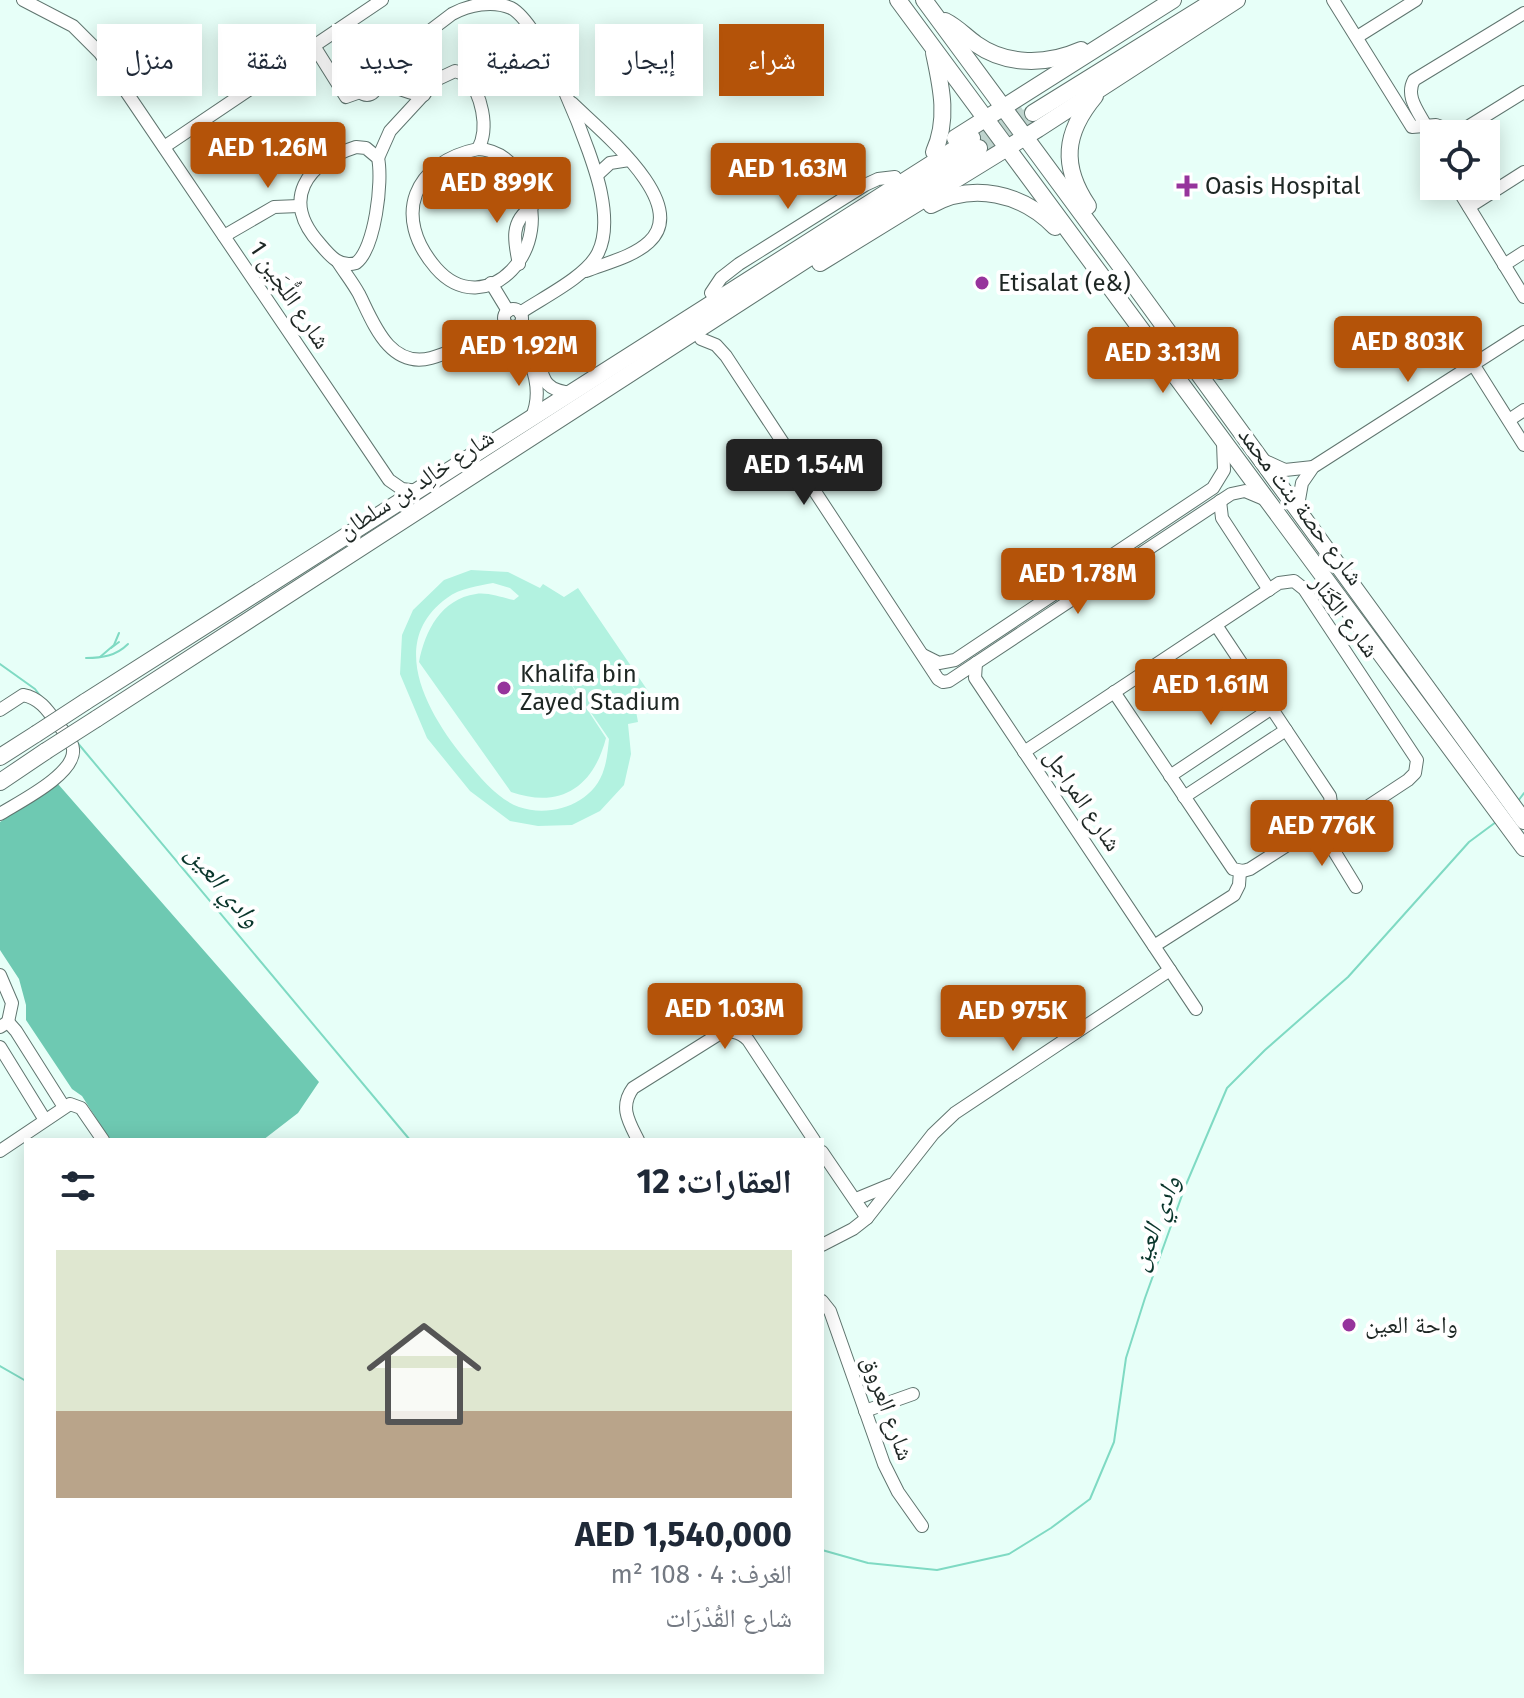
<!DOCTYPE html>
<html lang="ar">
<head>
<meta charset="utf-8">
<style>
  :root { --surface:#fff; --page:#f6f6f7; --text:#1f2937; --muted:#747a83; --accent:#b45309 }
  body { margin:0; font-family:"Fira Sans","Noto Naskh Arabic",sans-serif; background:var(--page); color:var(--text); direction:rtl; height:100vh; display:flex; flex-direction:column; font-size:30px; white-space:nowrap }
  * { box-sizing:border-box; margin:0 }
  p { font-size:26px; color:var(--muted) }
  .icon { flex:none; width:44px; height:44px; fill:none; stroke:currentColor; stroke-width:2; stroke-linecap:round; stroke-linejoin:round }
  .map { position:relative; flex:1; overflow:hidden; direction:ltr }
  .sheet { position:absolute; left:24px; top:1138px; width:800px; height:536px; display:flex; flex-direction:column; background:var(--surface); border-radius:0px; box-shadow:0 4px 20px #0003; direction:rtl }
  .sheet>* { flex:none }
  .banner { position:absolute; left:24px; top:24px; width:800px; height:72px; direction:rtl; display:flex; gap:16px }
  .tools { position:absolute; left:1420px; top:120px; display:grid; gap:16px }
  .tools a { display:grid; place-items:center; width:80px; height:80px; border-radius:0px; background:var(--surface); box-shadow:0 4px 20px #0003; font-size:40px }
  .price { position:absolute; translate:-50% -68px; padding:0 18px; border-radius:8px; background:var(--accent); color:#fff; font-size:26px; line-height:52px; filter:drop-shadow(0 2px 4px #0008) }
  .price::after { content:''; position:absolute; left:50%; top:48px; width:24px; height:18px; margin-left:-12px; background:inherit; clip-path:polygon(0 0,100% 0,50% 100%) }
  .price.on { background:#222; color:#fff }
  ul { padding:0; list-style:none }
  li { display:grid; align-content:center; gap:16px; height:424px; padding:0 32px }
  li span { display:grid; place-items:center; height:248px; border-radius:0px; color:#555 }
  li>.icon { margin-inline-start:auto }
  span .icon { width:144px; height:144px; fill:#fffc; stroke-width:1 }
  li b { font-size:34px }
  h2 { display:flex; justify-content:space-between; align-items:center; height:96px; padding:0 32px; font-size:34px }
  .pill { padding:0 28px; border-radius:0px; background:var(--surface); box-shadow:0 4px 20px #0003; font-size:28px; line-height:72px }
  .pill.on { background:var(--accent); color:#fff }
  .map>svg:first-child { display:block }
  .green { fill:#b2f2e0; fill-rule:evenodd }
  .forest { fill:#6ec9b2 }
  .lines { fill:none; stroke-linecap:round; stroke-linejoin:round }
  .stream { stroke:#7fdac3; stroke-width:2 }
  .major-tunnel { stroke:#bfd4ce; stroke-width:16; stroke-dasharray:16 8; stroke-linecap:butt }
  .minor-casing { stroke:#60756f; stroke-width:14 }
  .major-casing { stroke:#60756f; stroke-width:18 }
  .minor { stroke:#fff; stroke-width:12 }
  .major { stroke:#fff; stroke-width:16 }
  .major-bridge-casing { stroke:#60756f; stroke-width:18; stroke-linecap:butt }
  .major-bridge { stroke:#fff; stroke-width:16 }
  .poi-dot { fill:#96349c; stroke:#fff; stroke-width:3 }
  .labels { text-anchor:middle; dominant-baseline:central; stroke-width:8; stroke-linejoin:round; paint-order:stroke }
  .poi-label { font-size:24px; fill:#1e2724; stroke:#fff; text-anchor:start }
  .street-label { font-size:24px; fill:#1e2724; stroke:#fff }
  .water-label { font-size:26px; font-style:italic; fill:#0a362c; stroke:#fff }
</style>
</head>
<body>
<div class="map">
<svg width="1524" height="1698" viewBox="0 0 1524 1698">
  <rect width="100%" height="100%" fill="#e7fff8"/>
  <path class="green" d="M471,570L508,572L540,588L543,584L564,597L578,588L648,691L634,700L638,722L628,724L631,754L624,785L600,811L572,825L538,826L510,821L470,791L427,738L400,674L402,635L413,610L444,580ZM493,583L510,588L519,596L514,600C503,598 488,592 476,594C441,599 425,631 419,662L511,792C560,809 593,788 606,738L559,666L609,739C608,749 607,760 604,769C594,804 551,818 519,807C497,799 479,776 464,758C428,714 386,642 447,598C460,588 478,586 493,583Z"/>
  <polygon class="forest" points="58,784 319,1082 298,1113 263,1140 110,1140 82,1096 72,1089 26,1020 26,1005 19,979 0,950 0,822"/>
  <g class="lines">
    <g class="stream">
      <polyline points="111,648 119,642"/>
      <polyline points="100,657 114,645 119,633"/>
      <path d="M86,658C102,658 116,656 128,644"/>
      <polyline points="0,664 35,689 42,698"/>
      <polyline points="76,741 410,1140"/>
      <polyline points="1518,801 1524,793"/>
      <polyline points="0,1366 26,1381"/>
      <polyline points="822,1550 868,1563 937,1570 1009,1554 1051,1528 1090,1499 1114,1442 1126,1358 1145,1298 1185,1187 1227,1088 1265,1050 1348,977 1469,842 1496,822"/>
    </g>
    <g class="major-tunnel">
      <polyline points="972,138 1021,107"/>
      <polyline points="979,148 1033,113"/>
    </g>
    <g class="minor-casing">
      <g id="minor">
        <polyline points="23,0 73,26 100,53 389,480 402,489 418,491"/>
        <polyline points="1333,0 1412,127 1436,125 1453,131 1461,131 1524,92"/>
        <polyline points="1357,37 1416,0"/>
        <polyline points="314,46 346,97 360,92"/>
        <circle cx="367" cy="86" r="9"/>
        <path d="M369,77L452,14C469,5 492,0 511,8C543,25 594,156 601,193C605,213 607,235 598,253C586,277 542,298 520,313"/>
        <path d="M377,87C394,82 406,95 424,95"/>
        <path d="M572,103C598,129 692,203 649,242C633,257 606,263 586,271"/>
        <path d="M1426,126C1418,111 1405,96 1414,80L1524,13"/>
        <polyline points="164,147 382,0"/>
        <path d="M356,147L366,148L378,158C383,181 375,249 356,263C340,268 330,256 320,244C280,200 306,163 356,147Z"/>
        <path d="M478,149C498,150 512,161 521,179C560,248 485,324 436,268C391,216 414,162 478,149Z"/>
        <path d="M378,158L390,131L438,79L455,71L466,75C481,94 490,127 478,149"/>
        <polyline points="597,175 610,163 629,160"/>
        <polyline points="1456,186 1524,297"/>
        <polyline points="1469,207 1524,172"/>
        <polyline points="224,236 274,207 299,206"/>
        <path d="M338,262C345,273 353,283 359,294C373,322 389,369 431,358C457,351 482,336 506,325"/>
        <path d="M519,264C514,241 510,221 532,207"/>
        <polyline points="1504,265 1524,252"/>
        <polyline points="491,283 508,311"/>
        <polyline points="711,293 721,278 739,264 865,185 878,179 895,177"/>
        <circle cx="513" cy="318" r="9"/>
        <path d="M522,321C526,331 532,341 536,352C544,376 540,390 572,393"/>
        <path d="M509,327C529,353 546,387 531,419"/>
        <polyline points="701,339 716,345 726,356 938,679 943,682 949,681 1231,494 1245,491 1264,499"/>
        <polyline points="1473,364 1524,445"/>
        <polyline points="1509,420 1524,410"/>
        <polyline points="1263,460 1285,470 1313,467"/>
        <polyline points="1220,501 1222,518 1269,590"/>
        <polyline points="1297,511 1302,483 1313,467 1524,332"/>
        <polyline points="923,655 939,663 955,660 1213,488 1224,470 1223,443"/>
        <polyline points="976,663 975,678 1196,1009"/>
        <polyline points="1114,692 1233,869 1243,871 1250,869 1325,821 1332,811 1330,796 1216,625"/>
        <path d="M0,710L23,695C39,698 47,709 56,722C62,730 72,739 73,749C76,774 19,802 0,814"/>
        <polyline points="1024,752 1279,583 1294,581 1304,589 1417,760 1415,773 1408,780 1332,830 1323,833 1311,830"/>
        <polyline points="1170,776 1272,708"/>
        <polyline points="1184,797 1286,730"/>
        <polyline points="1323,833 1356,887"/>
        <polyline points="1154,946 1234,895 1239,885 1240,871"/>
        <polyline points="0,975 12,1003 8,1022"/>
        <polyline points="0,1027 8,1022 16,1031 64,1107"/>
        <polyline points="0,1047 45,1120"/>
        <path d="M638,1140C629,1122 619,1107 633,1088L719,1034C730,1030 739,1031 748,1040L814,1140"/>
        <polyline points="0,1151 70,1104 81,1108 103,1140"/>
        <polyline points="822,1152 867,1218"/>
        <polyline points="856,1199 890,1185"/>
        <polyline points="822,1245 853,1229 867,1218 933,1134 955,1113 1170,970"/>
        <polyline points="822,1301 830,1311 884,1464 898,1492 922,1526"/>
        <polyline points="865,1411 913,1394"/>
      </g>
    </g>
    <g class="major-casing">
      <g id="major">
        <polyline points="898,0 1524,848"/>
        <polyline points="924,0 1121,267 1524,821"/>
        <path d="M945,21C957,27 965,36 976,44C1007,66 1047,65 1081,50"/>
        <path d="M934,53C941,86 949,119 934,152"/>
        <polyline points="1033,113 1215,0"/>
        <polyline points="955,138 1173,0"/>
        <path d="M931,205C973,182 1022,193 1055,227"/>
        <path d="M1088,206C1061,166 1064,133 1095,96"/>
        <polyline points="820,263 1038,129 1237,0"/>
        <polyline points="1189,361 1220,371"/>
        <polyline points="85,702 972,138"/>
        <polyline points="96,719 979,148"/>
        <polyline points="0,757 36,734"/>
        <polyline points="0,782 46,751"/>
      </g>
    </g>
    <use href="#minor" class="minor"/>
    <use href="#major" class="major"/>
    <g class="major-bridge-casing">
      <g id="major-bridge">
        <polyline points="36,734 85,702"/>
        <polyline points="46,751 96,719"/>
      </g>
    </g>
    <use href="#major-bridge" class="major-bridge"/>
  </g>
  <g class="poi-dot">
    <path d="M1183 174h8v8h8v8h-8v8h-8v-8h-8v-8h8z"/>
    <circle cx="982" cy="283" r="8"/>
    <circle cx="504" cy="688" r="8"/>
    <circle cx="1349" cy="1325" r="8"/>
  </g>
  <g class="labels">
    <g class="poi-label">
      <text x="1205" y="186">Oasis Hospital</text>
      <text x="998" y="283">Etisalat (e&amp;)</text>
      <text x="520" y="674">Khalifa bin<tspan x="520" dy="28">Zayed Stadium</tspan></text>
      <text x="1365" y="1325">واحة العين</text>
    </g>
    <g class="street-label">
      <text transform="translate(290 295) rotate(56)">شارع اللُّجَين 1</text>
      <text transform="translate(416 484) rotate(-33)">شارع خالِد بن سلطان</text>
      <text transform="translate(1301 506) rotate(53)">شارع حصة بنت محمد</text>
      <text transform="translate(1345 616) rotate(53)">شارع الكَنَار</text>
      <text transform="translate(1083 800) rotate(56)">شارع المراجل</text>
      <text transform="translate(888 1408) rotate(70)">شارع العروق</text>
    </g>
    <g class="water-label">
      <text transform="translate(223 886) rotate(50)">وادي العين</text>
      <text transform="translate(1155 1223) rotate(-69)">وادي العين</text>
    </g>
  </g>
</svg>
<div class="tools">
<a><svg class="icon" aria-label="locate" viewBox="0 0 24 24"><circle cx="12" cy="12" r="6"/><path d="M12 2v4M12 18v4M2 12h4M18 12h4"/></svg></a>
</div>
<b class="price" style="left:268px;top:190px">AED 1.26M</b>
<b class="price" style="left:788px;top:211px">AED 1.63M</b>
<b class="price" style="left:497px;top:225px">AED 899K</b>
<b class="price" style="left:1408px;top:384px">AED 803K</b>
<b class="price" style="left:519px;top:388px">AED 1.92M</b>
<b class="price" style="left:1163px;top:395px">AED 3.13M</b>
<b class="price on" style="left:804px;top:507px">AED 1.54M</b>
<b class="price" style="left:1078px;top:616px">AED 1.78M</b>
<b class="price" style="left:1211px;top:727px">AED 1.61M</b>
<b class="price" style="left:1322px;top:868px">AED 776K</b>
<b class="price" style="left:725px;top:1051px">AED 1.03M</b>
<b class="price" style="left:1013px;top:1053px">AED 975K</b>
<div class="banner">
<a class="pill on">شراء</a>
<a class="pill">إيجار</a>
<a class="pill">تصفية</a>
<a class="pill">جديد</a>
<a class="pill">شقة</a>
<a class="pill">منزل</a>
</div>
<section class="sheet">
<h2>العقارات: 12<svg class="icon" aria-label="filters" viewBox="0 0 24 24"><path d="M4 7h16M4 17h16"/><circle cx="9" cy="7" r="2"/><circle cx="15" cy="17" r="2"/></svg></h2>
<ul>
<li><span style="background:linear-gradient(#dfe7d0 65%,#b9a48a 0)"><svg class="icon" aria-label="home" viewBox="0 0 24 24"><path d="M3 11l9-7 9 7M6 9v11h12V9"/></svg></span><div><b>AED 1,540,000</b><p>الغرف: 4 · 108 m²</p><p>شارع القُدْرَات</p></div></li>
</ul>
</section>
</div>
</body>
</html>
